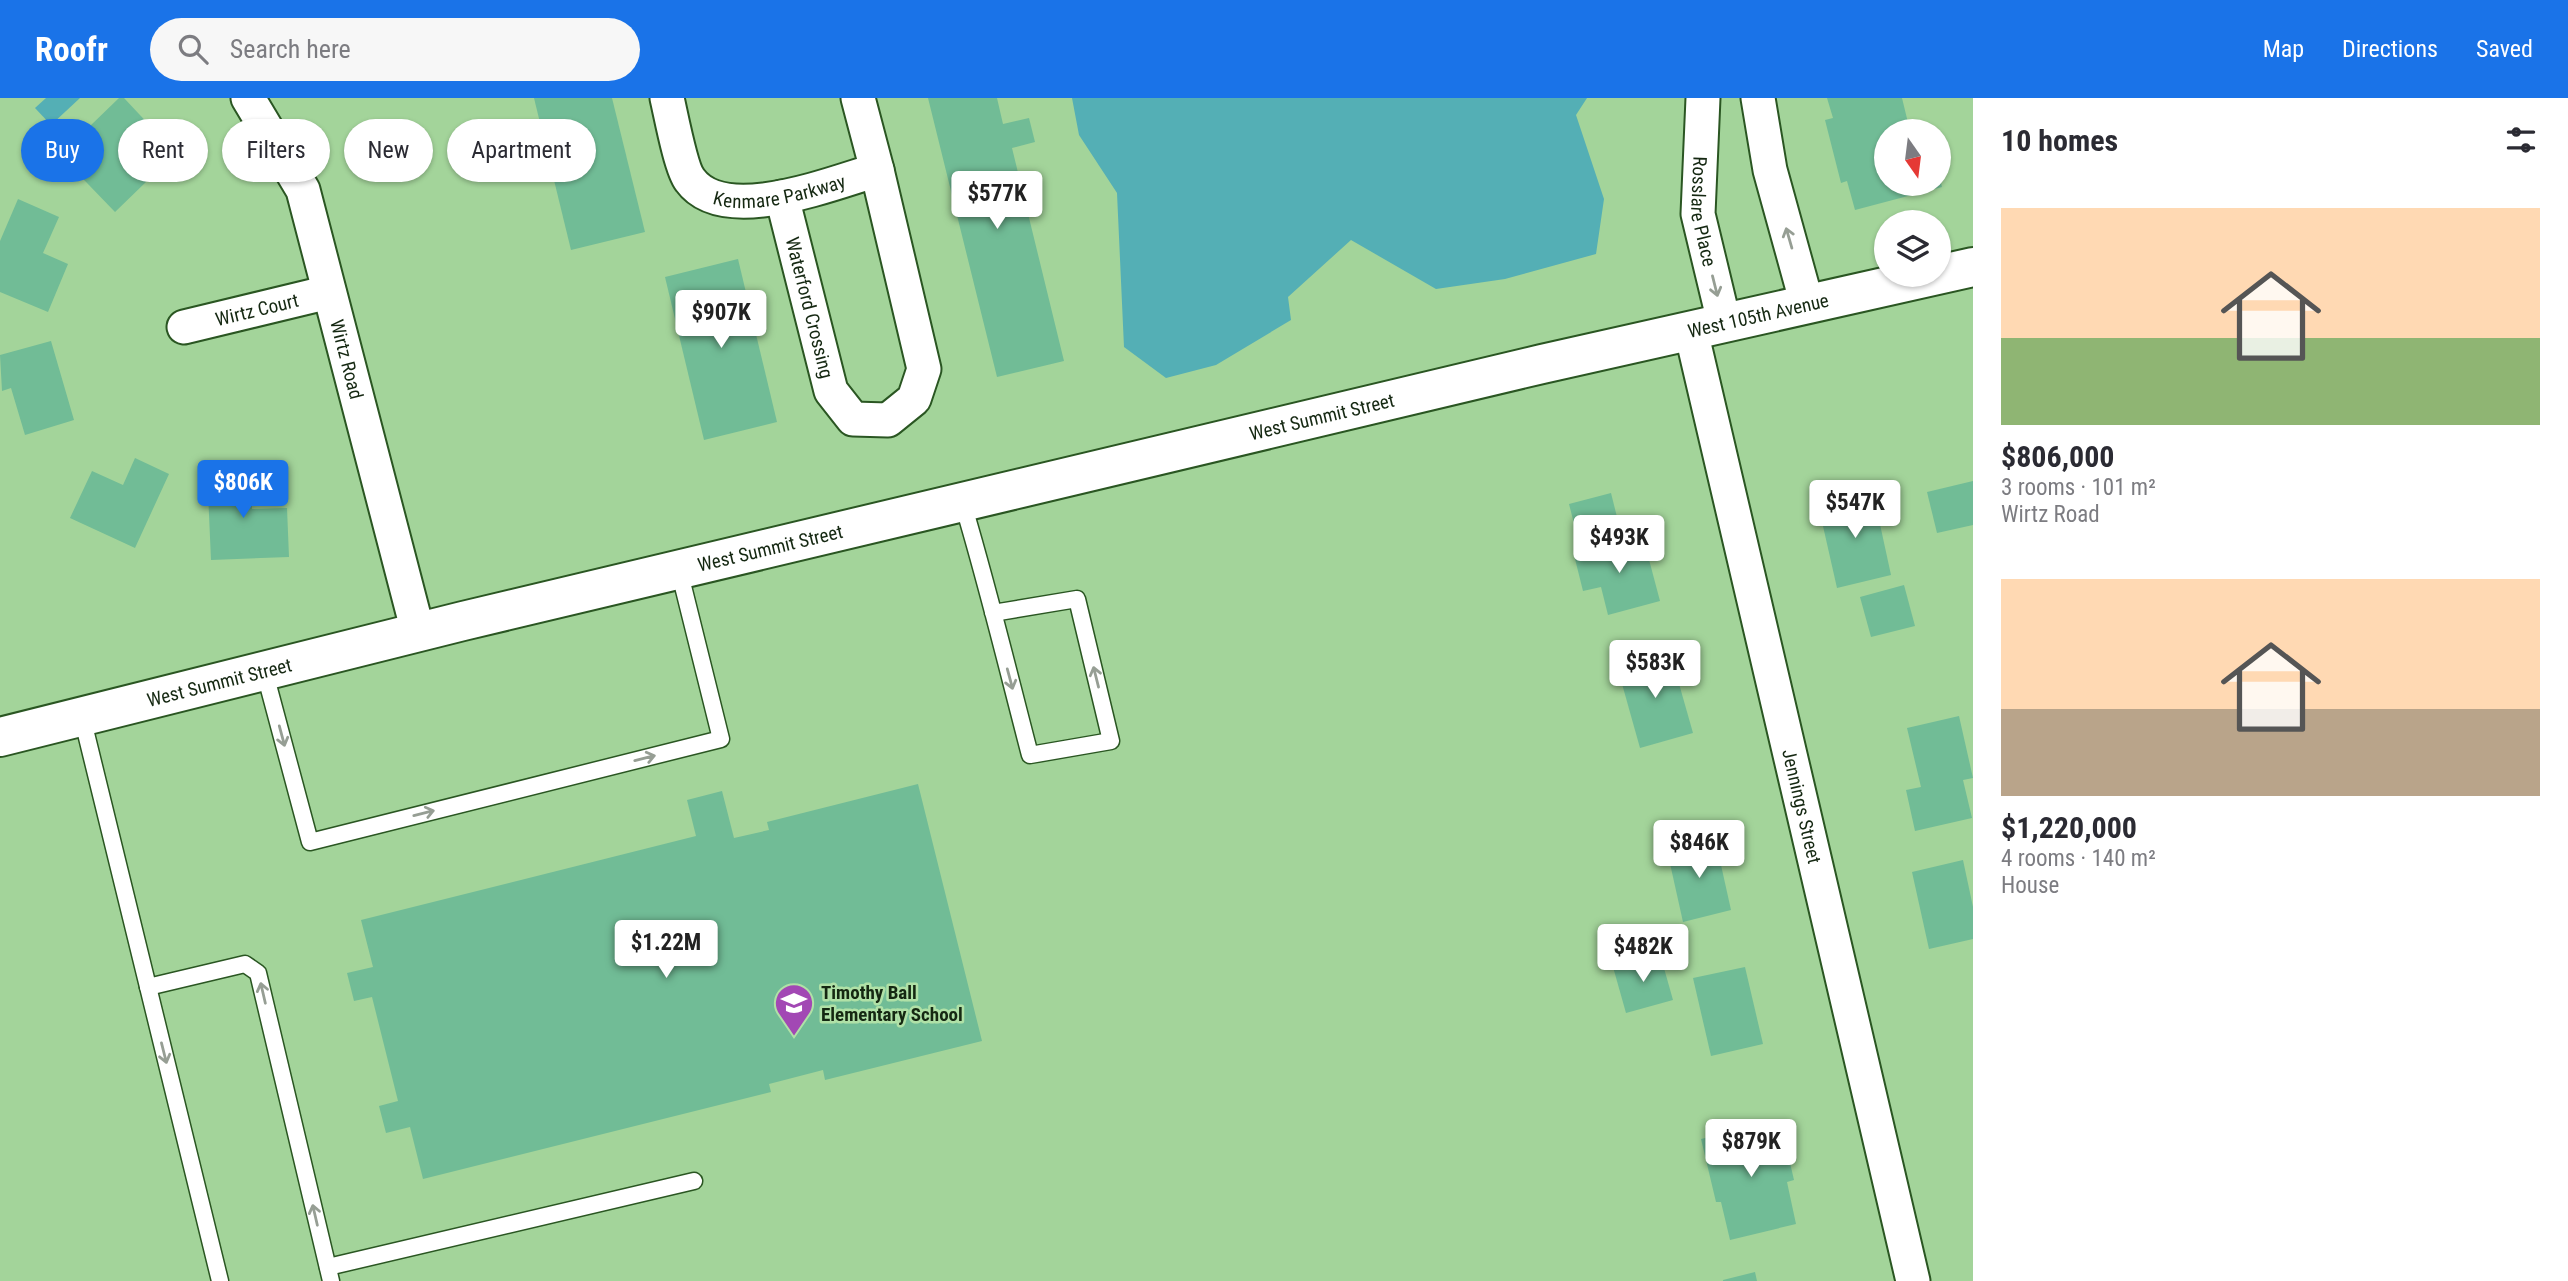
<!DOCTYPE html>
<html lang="en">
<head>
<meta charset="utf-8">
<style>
  :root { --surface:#fff; --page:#f7f7f7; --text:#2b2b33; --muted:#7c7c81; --accent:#1a73e8 }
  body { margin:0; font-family:"Roboto Condensed",sans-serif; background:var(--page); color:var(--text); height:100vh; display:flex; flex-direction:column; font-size:26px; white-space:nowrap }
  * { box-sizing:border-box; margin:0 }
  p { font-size:23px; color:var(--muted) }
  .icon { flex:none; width:38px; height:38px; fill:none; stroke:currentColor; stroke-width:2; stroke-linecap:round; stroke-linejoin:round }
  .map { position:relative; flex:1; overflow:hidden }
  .side { display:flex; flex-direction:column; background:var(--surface); width:595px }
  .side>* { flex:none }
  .banner { position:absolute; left:21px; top:21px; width:665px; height:63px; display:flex; gap:14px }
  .needle { width:46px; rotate:166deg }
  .buttons { position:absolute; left:1874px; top:21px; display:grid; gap:14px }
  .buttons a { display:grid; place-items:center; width:77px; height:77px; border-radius:50%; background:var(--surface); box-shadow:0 2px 5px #0004; font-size:35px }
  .price { position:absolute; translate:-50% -60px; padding:0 16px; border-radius:7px; background:#fff; color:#222; font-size:23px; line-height:46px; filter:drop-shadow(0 2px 4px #0008) }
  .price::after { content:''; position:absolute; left:50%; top:42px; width:21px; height:16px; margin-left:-10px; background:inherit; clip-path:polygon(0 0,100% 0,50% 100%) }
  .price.current { background:var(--accent); color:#fff }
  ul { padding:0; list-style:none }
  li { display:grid; align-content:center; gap:14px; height:371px; padding:0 28px }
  li span { display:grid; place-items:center; height:217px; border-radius:0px; color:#555 }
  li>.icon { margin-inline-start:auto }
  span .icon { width:126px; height:126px; fill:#fffc; stroke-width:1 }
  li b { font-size:30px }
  h2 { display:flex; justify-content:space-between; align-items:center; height:84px; padding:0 28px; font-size:30px }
  .chip { padding:0 24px; border-radius:32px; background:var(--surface); box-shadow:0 2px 5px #0004; font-size:24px; line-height:63px }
  .chip.current { background:var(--accent); color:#fff }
  header { display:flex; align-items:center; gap:42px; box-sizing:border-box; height:98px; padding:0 35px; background:var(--accent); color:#fff }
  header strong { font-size:33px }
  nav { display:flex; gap:38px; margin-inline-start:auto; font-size:24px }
  .search { width:490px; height:63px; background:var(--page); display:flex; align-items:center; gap:18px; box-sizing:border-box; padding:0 24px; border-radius:38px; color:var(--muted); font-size:26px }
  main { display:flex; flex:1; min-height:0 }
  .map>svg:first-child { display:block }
  .water { fill:#54afb5 }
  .building { fill:#71bc96 }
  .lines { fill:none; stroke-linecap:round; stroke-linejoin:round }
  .lane-casing { stroke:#2a5622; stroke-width:19 }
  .street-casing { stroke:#2a5622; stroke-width:37 }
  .secondary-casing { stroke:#2a5622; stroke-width:42 }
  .lane { stroke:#fff; stroke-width:16 }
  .street { stroke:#fff; stroke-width:33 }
  .secondary { stroke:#fff; stroke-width:38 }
  .oneway { stroke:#969e94 }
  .labels { text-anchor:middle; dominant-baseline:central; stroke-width:5; stroke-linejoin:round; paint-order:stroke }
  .street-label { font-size:19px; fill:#152812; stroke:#b0e1a7 }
  .poi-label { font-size:19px; font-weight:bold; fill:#152812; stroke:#b0e1a7; text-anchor:start }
</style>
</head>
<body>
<header>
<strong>Roofr</strong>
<div class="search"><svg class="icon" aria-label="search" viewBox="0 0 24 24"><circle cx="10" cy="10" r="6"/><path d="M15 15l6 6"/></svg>Search here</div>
<nav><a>Map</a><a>Directions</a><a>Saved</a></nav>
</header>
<main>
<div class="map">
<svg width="1973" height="1183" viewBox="0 0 1973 1183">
  <rect width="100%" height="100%" fill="#a3d49a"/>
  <g class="water">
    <polygon points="46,0 80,0 51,27 35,10"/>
    <polygon points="1072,0 1587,0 1576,17 1604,101 1596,156 1505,181 1436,191 1351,142 1288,199 1291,222 1216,267 1166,280 1124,249 1117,95 1079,37"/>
  </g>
  <g class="building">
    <polygon points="119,0 124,0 154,32 124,60 146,84 115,114 60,57"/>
    <polygon points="534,0 612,0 645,134 571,152"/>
    <polygon points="928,0 997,0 1003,26 1029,20 1035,44 1012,50 1064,263 997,279"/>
    <polygon points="1827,0 1902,0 1910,33 1886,33 1886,86 1939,86 1940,81 1942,89 1855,112 1847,83 1841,85 1825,22 1833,20"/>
    <polygon points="18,101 59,119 43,155 68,166 48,214 0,194 0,143"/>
    <polygon points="738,161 777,324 704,342 665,179"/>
    <polygon points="51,243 74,322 25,337 11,290 2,293 0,257"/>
    <polygon points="135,360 169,376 135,450 70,420 92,373 123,387"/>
    <polygon points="250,369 252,411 287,410 289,459 211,462 207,371"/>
    <polygon points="1973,383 1973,427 1937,435 1927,394"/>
    <polygon points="1873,394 1891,477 1837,490 1818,406"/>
    <polygon points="1611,395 1621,435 1579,445 1569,406"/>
    <polygon points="1643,439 1660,503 1608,517 1601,489 1583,493 1574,457"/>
    <polygon points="1904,487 1915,528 1871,539 1860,499"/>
    <polygon points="1670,554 1693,635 1640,650 1617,568"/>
    <polygon points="1959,618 1973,680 1963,682 1972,720 1915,733 1906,692 1921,689 1907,630"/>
    <polygon points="918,686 982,943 825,982 823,972 769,986 771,994 423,1081 410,1029 386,1035 379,1008 398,1003 372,899 354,903 347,875 373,869 361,822 696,738 687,702 722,693 734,740 769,732 767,724"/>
    <polygon points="1715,740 1731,812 1683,824 1667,752"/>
    <polygon points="1963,762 1973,809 1973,841 1929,851 1912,774"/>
    <polygon points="1660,856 1673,902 1626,915 1613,869"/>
    <polygon points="1745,869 1763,946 1711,958 1693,880"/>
    <polygon points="1780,1022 1794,1082 1787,1084 1796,1126 1730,1142 1721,1104 1716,1104 1701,1041"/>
    <polygon points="1755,1174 1757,1183 1723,1183 1723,1182"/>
  </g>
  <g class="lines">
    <g class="lane-casing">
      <g id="lane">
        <path d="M963,406C988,489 1008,573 1030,657L1111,643L1077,501L993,515"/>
        <polyline points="264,572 310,744 721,641 679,472"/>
        <polyline points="82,619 220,1183"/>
        <polyline points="148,889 245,866 258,875 331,1183"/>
        <polyline points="328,1169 694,1083"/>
      </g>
    </g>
    <g class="street-casing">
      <g id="street">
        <path id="s1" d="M248,0L303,92L418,534"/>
        <path id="s2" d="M667,0C671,17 681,71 690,82C724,129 832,85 877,72L858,0"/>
        <path id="s3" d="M1703,0L1698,116L1724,224"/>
        <polyline points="1758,0 1770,72 1807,206"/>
        <path id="s4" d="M782,99L831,293L853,321L888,322L914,301L924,271L877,72"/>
        <path id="s5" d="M184,229L329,194"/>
        <path id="s6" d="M1691,233L1913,1183"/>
      </g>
    </g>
    <g class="secondary-casing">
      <g id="secondary">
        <path id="s7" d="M0,639L463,523L1542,266L1973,169"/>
      </g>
    </g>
    <use href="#lane" class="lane"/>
    <use href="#street" class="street"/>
    <use href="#secondary" class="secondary"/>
  </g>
  <defs><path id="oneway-shaft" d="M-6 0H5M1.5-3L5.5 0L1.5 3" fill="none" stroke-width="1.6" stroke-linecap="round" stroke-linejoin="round" transform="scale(1.75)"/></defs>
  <g class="oneway">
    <use href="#oneway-shaft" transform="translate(1789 140) rotate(-106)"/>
    <use href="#oneway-shaft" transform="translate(1715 188) rotate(76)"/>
    <use href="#oneway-shaft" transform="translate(1096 579) rotate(-104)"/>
    <use href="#oneway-shaft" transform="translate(1010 581) rotate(75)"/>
    <use href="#oneway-shaft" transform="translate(282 638) rotate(75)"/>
    <use href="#oneway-shaft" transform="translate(645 660) rotate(-14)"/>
    <use href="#oneway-shaft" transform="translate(424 715) rotate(-14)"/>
    <use href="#oneway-shaft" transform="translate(263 895) rotate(-103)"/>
    <use href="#oneway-shaft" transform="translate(164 955) rotate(76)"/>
    <use href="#oneway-shaft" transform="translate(315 1117) rotate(-103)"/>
  </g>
  <defs>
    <g id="school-pin" transform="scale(2.0125)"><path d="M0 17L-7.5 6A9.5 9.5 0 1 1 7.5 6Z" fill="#a248b4" stroke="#b0e1a7"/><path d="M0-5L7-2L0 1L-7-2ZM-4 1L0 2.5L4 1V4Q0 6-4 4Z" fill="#fff"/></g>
  </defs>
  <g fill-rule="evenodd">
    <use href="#school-pin" x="794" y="905"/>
  </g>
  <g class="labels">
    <g class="street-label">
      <text stroke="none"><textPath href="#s2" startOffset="182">Kenmare Parkway</textPath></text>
      <text stroke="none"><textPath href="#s3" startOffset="114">Rosslare Place</textPath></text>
      <text stroke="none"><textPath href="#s4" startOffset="114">Waterford Crossing</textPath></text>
      <text stroke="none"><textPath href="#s5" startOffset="75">Wirtz Court</textPath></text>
      <text stroke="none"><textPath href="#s7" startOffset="1808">West 105th Avenue</textPath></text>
      <text stroke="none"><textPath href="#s1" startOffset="282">Wirtz Road</textPath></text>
      <text stroke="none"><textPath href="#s7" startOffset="1360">West Summit Street</textPath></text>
      <text stroke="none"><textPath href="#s7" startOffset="793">West Summit Street</textPath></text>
      <text stroke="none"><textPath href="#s7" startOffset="226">West Summit Street</textPath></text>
      <text stroke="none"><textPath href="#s6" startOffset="488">Jennings Street</textPath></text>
    </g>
    <g class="poi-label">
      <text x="821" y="894">Timothy Ball<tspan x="821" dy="22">Elementary School</tspan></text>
    </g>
  </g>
</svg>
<div class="buttons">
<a><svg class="needle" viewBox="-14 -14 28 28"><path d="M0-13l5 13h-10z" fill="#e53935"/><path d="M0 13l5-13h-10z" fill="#7c7c81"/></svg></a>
<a><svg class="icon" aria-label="layers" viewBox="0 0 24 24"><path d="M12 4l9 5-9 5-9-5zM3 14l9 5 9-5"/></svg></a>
</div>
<b class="price" style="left:997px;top:133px">$577K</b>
<b class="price" style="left:721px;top:252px">$907K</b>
<b class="price current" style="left:243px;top:422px">$806K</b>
<b class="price" style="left:1855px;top:442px">$547K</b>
<b class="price" style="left:1619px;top:477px">$493K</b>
<b class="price" style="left:1655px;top:602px">$583K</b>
<b class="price" style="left:1699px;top:782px">$846K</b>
<b class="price" style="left:666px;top:882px">$1.22M</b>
<b class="price" style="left:1643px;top:886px">$482K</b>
<b class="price" style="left:1751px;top:1081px">$879K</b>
<div class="banner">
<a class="chip current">Buy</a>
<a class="chip">Rent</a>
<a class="chip">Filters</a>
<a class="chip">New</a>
<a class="chip">Apartment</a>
</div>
</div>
<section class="side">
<h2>10 homes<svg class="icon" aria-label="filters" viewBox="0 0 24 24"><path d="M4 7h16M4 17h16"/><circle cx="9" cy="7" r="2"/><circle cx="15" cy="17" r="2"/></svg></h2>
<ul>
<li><span style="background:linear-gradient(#ffd9b3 60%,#8fb573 0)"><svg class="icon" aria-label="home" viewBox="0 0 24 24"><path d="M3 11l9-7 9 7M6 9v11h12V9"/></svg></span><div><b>$806,000</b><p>3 rooms · 101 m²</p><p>Wirtz Road</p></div></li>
<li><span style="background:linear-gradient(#ffd9b3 60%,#b9a48a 0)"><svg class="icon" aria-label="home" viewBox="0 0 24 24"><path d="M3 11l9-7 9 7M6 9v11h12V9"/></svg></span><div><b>$1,220,000</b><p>4 rooms · 140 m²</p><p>House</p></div></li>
</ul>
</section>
</main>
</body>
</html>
